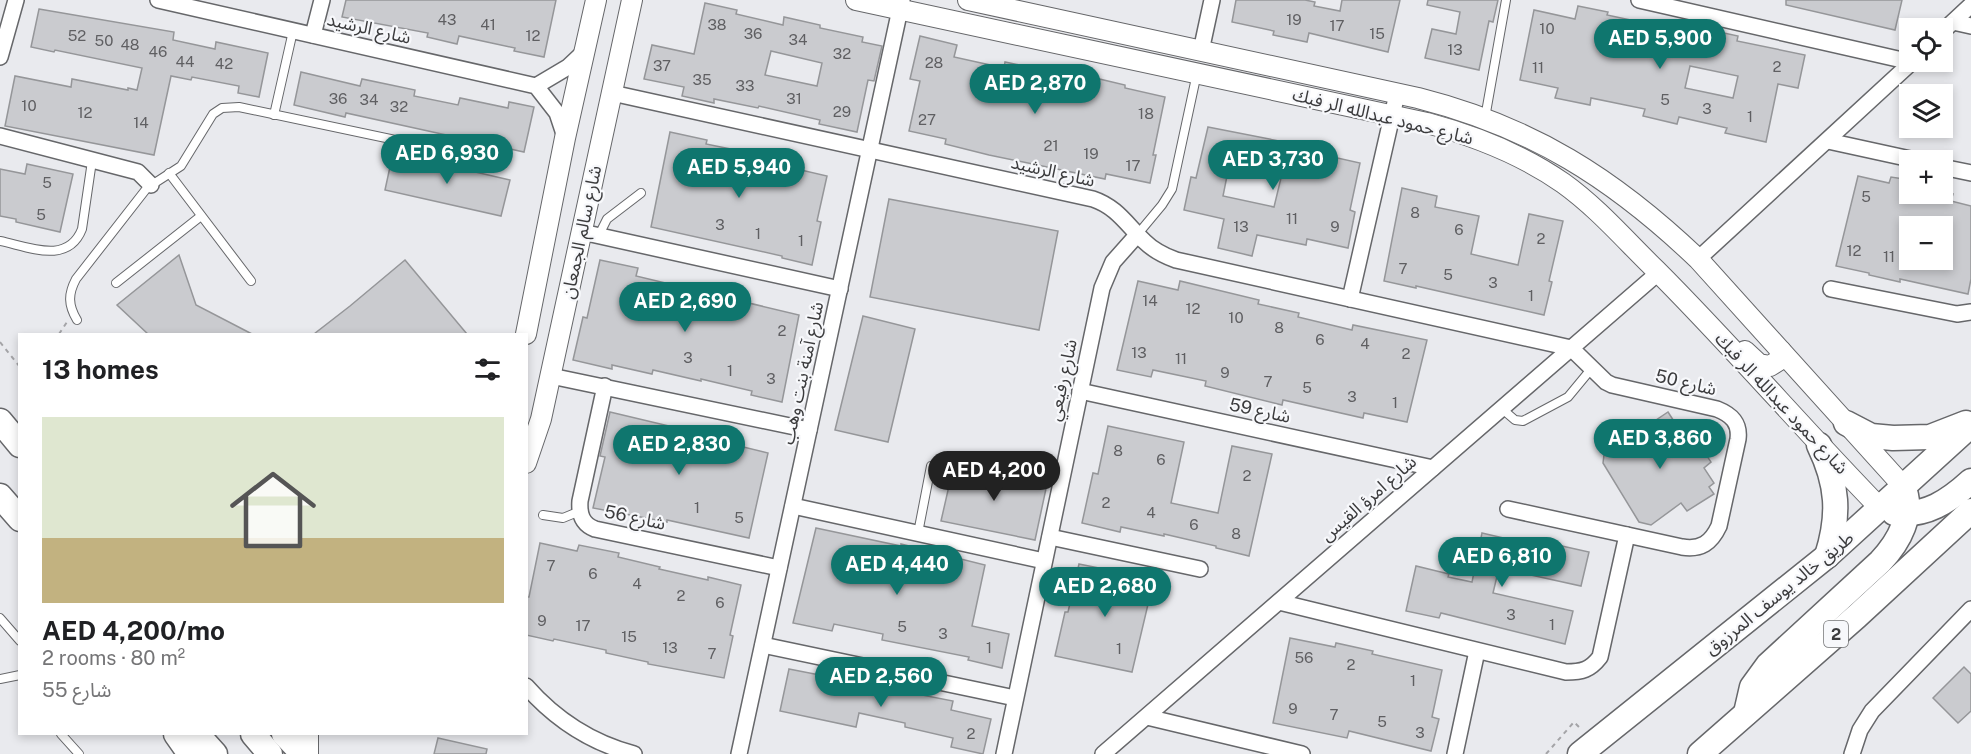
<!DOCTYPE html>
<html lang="en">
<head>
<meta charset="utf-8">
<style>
  :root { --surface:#fff; --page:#f6f6f6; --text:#202124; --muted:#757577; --accent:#0f766e }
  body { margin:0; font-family:"Public Sans","Noto Sans Arabic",sans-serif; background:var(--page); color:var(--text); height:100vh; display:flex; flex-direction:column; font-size:22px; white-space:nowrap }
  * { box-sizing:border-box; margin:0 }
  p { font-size:20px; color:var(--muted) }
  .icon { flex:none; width:33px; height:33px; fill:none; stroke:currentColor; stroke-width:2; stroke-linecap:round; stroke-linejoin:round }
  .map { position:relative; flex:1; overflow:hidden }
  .side { position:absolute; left:18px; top:333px; width:510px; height:402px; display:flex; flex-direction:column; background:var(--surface); border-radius:0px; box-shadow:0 3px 9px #0003 }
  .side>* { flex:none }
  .buttons { position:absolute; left:1899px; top:18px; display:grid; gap:12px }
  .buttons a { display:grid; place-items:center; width:54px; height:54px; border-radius:0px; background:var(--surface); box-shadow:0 3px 9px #0003; font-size:30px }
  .price { position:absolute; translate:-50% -51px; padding:0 14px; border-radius:21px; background:var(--accent); color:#fff; font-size:20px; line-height:39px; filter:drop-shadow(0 2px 3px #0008) }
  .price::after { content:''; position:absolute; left:50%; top:36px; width:18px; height:14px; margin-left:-9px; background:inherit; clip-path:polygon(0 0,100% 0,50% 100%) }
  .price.on { background:#222; color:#fff }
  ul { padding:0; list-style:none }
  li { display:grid; align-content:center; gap:12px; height:318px; padding:0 24px }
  li span { display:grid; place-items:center; height:186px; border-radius:0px; color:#555 }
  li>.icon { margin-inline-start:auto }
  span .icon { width:108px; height:108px; fill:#fffc; stroke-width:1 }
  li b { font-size:26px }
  h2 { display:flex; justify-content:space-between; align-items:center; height:72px; padding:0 24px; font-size:26px }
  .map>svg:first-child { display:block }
  .building { fill:#cacbcf; stroke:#959699; stroke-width:1.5; fill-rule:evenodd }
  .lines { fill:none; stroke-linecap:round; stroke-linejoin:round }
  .service-casing { stroke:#66676a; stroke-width:10 }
  .minor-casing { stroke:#66676a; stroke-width:18 }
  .tertiary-casing { stroke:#66676a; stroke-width:22 }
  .primary-casing { stroke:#66676a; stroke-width:27 }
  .path { stroke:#a4a4a7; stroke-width:2; stroke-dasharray:4.5 4.5; stroke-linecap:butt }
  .service { stroke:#fff; stroke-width:8 }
  .minor { stroke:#fff; stroke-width:15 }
  .tertiary { stroke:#fff; stroke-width:20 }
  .primary { stroke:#fff; stroke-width:24 }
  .labels { text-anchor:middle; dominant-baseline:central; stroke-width:4.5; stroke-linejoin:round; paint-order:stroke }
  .number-label { font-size:15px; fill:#5f5f62 }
  .shield { fill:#f7f8fb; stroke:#737476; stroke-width:1.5 }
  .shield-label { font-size:16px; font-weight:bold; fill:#3b3b3d }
  .street-label { font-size:18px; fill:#3b3b3d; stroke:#f7f8fb }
</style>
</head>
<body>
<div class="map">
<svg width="1971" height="754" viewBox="0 0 1971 754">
  <rect width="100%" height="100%" fill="#e9eaee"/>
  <g class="building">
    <polygon points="346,0 556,0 544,57 514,51 515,48 459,36 457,44 427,37 428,33 342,17"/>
    <polygon points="1236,0 1305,0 1315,2 1314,6 1340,11 1342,0 1400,0 1388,52 1309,33 1307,42 1273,35 1274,31 1232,22"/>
    <polygon points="1428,0 1498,0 1493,22 1489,21 1479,70 1425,58 1432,29 1456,34 1460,12 1427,5"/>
    <polygon points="1786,0 1902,0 1895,30 1786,5"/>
    <path d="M705,3L737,10L736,14L783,25L784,17L820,25V28L863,37L862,42L882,46L874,81L868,80L857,132L819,124L820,120L759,106L758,108L714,99V103L682,96L684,87L644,79L652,45L694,54ZM771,51L822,63L817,86L765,75Z"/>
    <path d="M1578,6L1608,12L1607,15L1682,31L1683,24L1738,36L1737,41L1805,55L1798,88L1778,84L1766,142L1725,133L1727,128L1679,117L1677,124L1643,116L1645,109L1591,98L1590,105L1555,98L1558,88L1520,80L1534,10L1575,19ZM1690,66L1738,76L1733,98L1685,88Z"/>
    <polygon points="39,9 174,32 173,40 215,49 216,42 268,53 259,97 238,93 239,86 192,77 191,80 171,76 154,155 5,126 15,76 71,87 72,79 128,90 128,88 137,90 142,68 55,50 54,52 31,47"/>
    <polygon points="920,36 957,45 954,57 1004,68 1005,62 1038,69 1037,74 1089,85 1091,77 1125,85 1125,88 1165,97 1153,155 1156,155 1150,183 1106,174 1105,179 989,155 945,144 946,139 909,131 920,81 910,79"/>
    <polygon points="301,72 360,86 362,79 391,85 415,90 414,96 458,105 460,98 508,108 509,102 534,107 524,152 346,113 345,117 294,105"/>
    <path d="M1208,127L1325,150L1324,155L1360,163L1350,210L1355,212L1348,248L1307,239L1306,245L1257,235L1252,256L1218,248L1224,219L1184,210L1191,177L1196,178ZM1229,166L1281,178L1274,207L1223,196Z"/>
    <polygon points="670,132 707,140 706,144 789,161 788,167 827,176 817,221 821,222 812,265 782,258 782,256 651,227"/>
    <polygon points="393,153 510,180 501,216 385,190"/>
    <polygon points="27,164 73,174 60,232 16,222 16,219 0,216 0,169 25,174"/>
    <path d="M1858,176L1889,183L1891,177L1910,180V194H1953L1951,201L1971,206V279L1968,294L1900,279V282L1869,275V273L1836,266ZM1910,226H1942V236L1950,238L1946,260H1905Z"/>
    <polygon points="1402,188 1437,196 1435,207 1479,216 1471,254 1518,265 1529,214 1563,221 1549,281 1552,282 1544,315 1416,286 1416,288 1384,281"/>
    <polygon points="889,199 1058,231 1039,330 870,297"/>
    <polygon points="179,255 196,305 252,334 148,334 117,305"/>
    <polygon points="405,260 467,334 314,334 350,306"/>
    <polygon points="600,260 638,268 636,276 799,315 782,402 751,395 752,391 701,379 701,381 653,370 652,374 612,365 612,369 573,360 583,317 587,318"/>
    <polygon points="1138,281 1178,290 1180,281 1259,300 1258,304 1299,313 1298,317 1352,330 1353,325 1427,340 1407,422 1364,413 1363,418 1283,400 1282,405 1205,386 1206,381 1153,370 1151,377 1117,370"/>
    <polygon points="863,316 915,329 888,442 835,430"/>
    <polygon points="610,412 732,441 731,444 768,453 749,538 667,520 667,522 593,508 605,457 600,456"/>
    <polygon points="1668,412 1677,426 1684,421 1711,462 1704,468 1714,483 1709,487 1714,494 1687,511 1681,503 1651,525 1639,522 1603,463 1604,455"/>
    <polygon points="1108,426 1184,442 1171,503 1218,513 1232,446 1272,454 1249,556 1216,548 1216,546 1164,534 1164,536 1121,527 1120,532 1082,523 1093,473 1098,474"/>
    <polygon points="954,464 1047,484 1035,540 941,521"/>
    <polygon points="816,528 901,546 901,544 985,565 972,626 1009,634 1002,668 968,660 969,657 882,640 883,634 834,624 832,631 793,623"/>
    <polygon points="1482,533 1534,545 1535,540 1589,552 1581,586 1499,568 1493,593 1573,611 1565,644 1441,613 1439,618 1406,611 1416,566 1449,574 1448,577 1472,582"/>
    <polygon points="540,543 577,551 579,545 619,553 618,557 660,567 659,569 708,580 708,577 741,585 730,635 733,636 724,678 648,664 648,662 606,653 606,650 554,639 553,641 526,635 526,597 529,597"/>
    <polygon points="1079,564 1154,579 1132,672 1055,656 1065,612 1068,612"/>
    <polygon points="1290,638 1335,647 1336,643 1373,651 1372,654 1442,670 1432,717 1439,719 1431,751 1349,731 1347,738 1273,723"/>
    <polygon points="1964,667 1971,674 1971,711 1958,723 1933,698"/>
    <polygon points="789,669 953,701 951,710 991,719 983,754 951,747 953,738 905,727 905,723 859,713 856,727 780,711"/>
    <polygon points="438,738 487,749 486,754 434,754"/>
  </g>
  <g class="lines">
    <g class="service-casing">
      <g id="service">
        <polyline points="274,115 293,31"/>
        <polyline points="1485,118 1506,0"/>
        <polyline points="169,173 251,281"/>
        <polyline points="599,235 607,219 641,193"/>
        <polyline points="1137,235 1162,205 1172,189 1197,73"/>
        <path d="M0,241C29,247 68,265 82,229L92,161"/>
        <polyline points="116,283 201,216"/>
        <path d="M77,320C68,305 68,294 76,279L147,188L181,166L213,114L222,108L239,107L490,160"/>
        <polyline points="1501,408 1515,420 1523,421 1568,397 1592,368"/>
        <polyline points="543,515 563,518 580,511"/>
        <polyline points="918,533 931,466"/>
        <polyline points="0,618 20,641"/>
        <polyline points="0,679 20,675"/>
        <polyline points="61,734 79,754"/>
      </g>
    </g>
    <g class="minor-casing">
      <g id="minor">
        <polyline points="158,0 536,86 557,113 565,137"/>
        <polyline points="1639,0 1911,62"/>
        <polyline points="1953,22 1971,26"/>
        <polyline points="1942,32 1971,5"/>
        <polyline points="313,35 322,0"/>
        <polyline points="1201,51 1212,0"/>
        <polyline points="0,57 16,0"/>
        <polyline points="536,86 568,67 585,51"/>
        <path d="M612,93L1093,199C1117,207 1127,225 1144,241C1153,250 1165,256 1176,260L1571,348L1606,382L1612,385L1717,409C1732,415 1740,423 1738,439L1719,526C1711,543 1701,550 1682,547L1508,509"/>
        <polyline points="0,136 138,172 151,185"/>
        <polyline points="1828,141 1915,160"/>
        <polyline points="1942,167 1971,173"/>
        <polyline points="582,232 840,289"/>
        <polyline points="1698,259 1912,62"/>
        <polyline points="1831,289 1957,314 1971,312"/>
        <polyline points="1350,299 1397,94"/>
        <polyline points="551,376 809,430"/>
        <path d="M605,386L580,501C579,514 582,524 595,529L779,568"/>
        <polyline points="1080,391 1433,468"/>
        <polyline points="793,506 1044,561"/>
        <polyline points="1050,537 1200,569"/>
        <path d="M1279,602L1566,672C1582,672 1590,670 1600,657L1627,535"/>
        <polyline points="763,645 1015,698"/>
        <path d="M526,686C555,719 592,743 634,754"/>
        <polyline points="1147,717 1302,754"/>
        <polyline points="739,754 902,0"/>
        <polyline points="1004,754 1102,288 1113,262 1137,235"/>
        <polyline points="1103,754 1658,273"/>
        <polyline points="1455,754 1477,651"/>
        <polyline points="1852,754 1860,730 1872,711 1971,609"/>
      </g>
    </g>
    <g class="tertiary-casing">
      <g id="tertiary">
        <path d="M856,0L1427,123C1475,136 1523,155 1563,183C1598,208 1626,241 1656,270C1733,347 1804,430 1880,508"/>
        <path d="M968,0L1418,98C1532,127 1613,178 1698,259L1903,486"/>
        <polyline points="526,334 565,138 596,0"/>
        <polyline points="1745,351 1759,364 1770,366 1778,361 1781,351"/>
        <polyline points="526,463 541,419 632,0"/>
        <polyline points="308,754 308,734"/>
      </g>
    </g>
    <g class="primary-casing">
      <g id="primary">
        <polyline points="0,421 20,445"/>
        <polyline points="1846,423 1871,436 1893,438 1930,437 1966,423"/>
        <path d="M1819,445C1838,484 1840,515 1827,556"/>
        <polyline points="0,496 20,519"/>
        <path d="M1894,513C1926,517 1949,501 1971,481"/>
        <path d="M1746,713L1752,687L1768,665L1880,562C1899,542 1915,514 1903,486"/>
        <polyline points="176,734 190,754"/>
        <polyline points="197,734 215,754"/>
        <polyline points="253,734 270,754"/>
        <polyline points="284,734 303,754"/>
        <polyline points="1580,754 1827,556 1971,425"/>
        <polyline points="1700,754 1857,616 1971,511"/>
      </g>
    </g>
    <g class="path">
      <polyline points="59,334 67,322"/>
      <polyline points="0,342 20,367"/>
      <polyline points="1546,754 1574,722 1582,730"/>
    </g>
    <use href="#service" class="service"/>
    <use href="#minor" class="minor"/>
    <use href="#tertiary" class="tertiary"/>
    <use href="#primary" class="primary"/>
  </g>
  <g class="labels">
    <g class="number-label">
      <text x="447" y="19">43</text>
      <text x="1294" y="19">19</text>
      <text x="488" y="24">41</text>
      <text x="717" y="24">38</text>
      <text x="1337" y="25">17</text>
      <text x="1547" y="28">10</text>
      <text x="753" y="33">36</text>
      <text x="1377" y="33">15</text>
      <text x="77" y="35">52</text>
      <text x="533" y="35">12</text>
      <text x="798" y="39">34</text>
      <text x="104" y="40">50</text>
      <text x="130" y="44">48</text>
      <text x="1455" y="49">13</text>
      <text x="158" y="51">46</text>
      <text x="842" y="53">32</text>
      <text x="185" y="61">44</text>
      <text x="934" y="62">28</text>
      <text x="224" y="63">42</text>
      <text x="662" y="65">37</text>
      <text x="1777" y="66">2</text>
      <text x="1538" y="67">11</text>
      <text x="702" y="79">35</text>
      <text x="745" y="85">33</text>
      <text x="338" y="98">36</text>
      <text x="794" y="98">31</text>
      <text x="369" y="99">34</text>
      <text x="1665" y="99">5</text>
      <text x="29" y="105">10</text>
      <text x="399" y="106">32</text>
      <text x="1707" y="108">3</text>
      <text x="842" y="111">29</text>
      <text x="85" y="112">12</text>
      <text x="1146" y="113">18</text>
      <text x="1750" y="116">1</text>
      <text x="927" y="119">27</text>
      <text x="141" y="122">14</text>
      <text x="1051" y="145">21</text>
      <text x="1091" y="153">19</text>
      <text x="1133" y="165">17</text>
      <text x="47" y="182">5</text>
      <text x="1866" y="196">5</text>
      <text x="1415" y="212">8</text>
      <text x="41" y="214">5</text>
      <text x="1292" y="218">11</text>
      <text x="720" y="224">3</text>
      <text x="1241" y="226">13</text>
      <text x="1335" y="226">9</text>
      <text x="1459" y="229">6</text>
      <text x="758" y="233">1</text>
      <text x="1541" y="238">2</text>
      <text x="801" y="240">1</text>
      <text x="1854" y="250">12</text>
      <text x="1889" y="256">11</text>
      <text x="1403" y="268">7</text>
      <text x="1448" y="274">5</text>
      <text x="1493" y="282">3</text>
      <text x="1531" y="295">1</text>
      <text x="1150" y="300">14</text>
      <text x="1193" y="308">12</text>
      <text x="1236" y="317">10</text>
      <text x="1279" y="327">8</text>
      <text x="782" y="330">2</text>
      <text x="1320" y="339">6</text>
      <text x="1365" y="343">4</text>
      <text x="1139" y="352">13</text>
      <text x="1406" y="353">2</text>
      <text x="688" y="357">3</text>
      <text x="1181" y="358">11</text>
      <text x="730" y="370">1</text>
      <text x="1225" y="372">9</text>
      <text x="771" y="378">3</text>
      <text x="1268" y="381">7</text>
      <text x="1307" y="387">5</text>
      <text x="1352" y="396">3</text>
      <text x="1395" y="402">1</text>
      <text x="1118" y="450">8</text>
      <text x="1161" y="459">6</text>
      <text x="1247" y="475">2</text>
      <text x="1106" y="502">2</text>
      <text x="697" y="507">1</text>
      <text x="1151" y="512">4</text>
      <text x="739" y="517">5</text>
      <text x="1194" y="524">6</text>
      <text x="1236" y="533">8</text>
      <text x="551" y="565">7</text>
      <text x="593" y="573">6</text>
      <text x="637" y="583">4</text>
      <text x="681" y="595">2</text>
      <text x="720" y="602">6</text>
      <text x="1511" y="614">3</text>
      <text x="542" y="620">9</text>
      <text x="1552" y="624">1</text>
      <text x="583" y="625">17</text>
      <text x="902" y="626">5</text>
      <text x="943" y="633">3</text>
      <text x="629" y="636">15</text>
      <text x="670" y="647">13</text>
      <text x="989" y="647">1</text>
      <text x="1119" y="648">1</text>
      <text x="712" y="653">7</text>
      <text x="1304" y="657">56</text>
      <text x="1351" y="664">2</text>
      <text x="1413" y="680">1</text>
      <text x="1293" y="708">9</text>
      <text x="1334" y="714">7</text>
      <text x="1382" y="721">5</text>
      <text x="1420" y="732">3</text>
      <text x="971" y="733">2</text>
    </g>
    <rect class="shield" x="1824" y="621" width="24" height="26" rx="4.5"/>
    <g class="shield-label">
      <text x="1836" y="634">2</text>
    </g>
    <g class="street-label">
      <text transform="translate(369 28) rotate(13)">شارع الرشيد</text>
      <text transform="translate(1383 116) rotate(14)">شارع حمود عبدالله الر فبك</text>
      <text transform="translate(1053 171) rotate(13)">شارع الرشيد</text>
      <text transform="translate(581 232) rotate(-78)">شارع سالم الجمعان</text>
      <text transform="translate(802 373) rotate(-78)">شارع آمنة بنت وهب</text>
      <text transform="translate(1062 380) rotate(-78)">شارع رفيعي</text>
      <text transform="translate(1686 382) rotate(13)">شارع 50</text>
      <text transform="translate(1782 403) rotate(47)">شارع حمود عبدالله الر فبك</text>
      <text transform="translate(1260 410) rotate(12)">شارع 59</text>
      <text transform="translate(1368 498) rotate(-41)">شارع امرؤ القيس</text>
      <text transform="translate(635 517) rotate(12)">شارع 56</text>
      <text transform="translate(1779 593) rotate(-39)">طريق خالد يوسف المرزوق</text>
    </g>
  </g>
</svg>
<div class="buttons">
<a><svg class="icon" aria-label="locate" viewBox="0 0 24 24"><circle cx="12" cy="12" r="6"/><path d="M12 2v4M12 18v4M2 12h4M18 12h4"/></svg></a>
<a><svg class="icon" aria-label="layers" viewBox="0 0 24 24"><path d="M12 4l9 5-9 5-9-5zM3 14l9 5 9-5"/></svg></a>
<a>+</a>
<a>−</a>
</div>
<b class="price" style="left:1660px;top:70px">AED 5,900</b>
<b class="price" style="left:1035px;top:115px">AED 2,870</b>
<b class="price" style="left:447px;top:185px">AED 6,930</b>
<b class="price" style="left:1273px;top:191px">AED 3,730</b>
<b class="price" style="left:739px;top:199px">AED 5,940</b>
<b class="price" style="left:685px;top:333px">AED 2,690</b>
<b class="price" style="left:1660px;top:470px">AED 3,860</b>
<b class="price" style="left:679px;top:476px">AED 2,830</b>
<b class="price on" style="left:994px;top:502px">AED 4,200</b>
<b class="price" style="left:1502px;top:588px">AED 6,810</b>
<b class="price" style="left:897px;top:596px">AED 4,440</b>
<b class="price" style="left:1105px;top:618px">AED 2,680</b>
<b class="price" style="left:881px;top:708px">AED 2,560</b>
<section class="side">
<h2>13 homes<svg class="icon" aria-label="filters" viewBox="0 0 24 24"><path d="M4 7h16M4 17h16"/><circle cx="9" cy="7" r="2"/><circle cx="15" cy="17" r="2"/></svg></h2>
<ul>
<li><span style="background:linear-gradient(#dfe7d0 65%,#c2b280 0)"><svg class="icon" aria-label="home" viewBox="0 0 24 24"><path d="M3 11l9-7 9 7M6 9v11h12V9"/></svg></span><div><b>AED 4,200/mo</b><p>2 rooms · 80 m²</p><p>شارع 55</p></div></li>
</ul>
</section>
</div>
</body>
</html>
